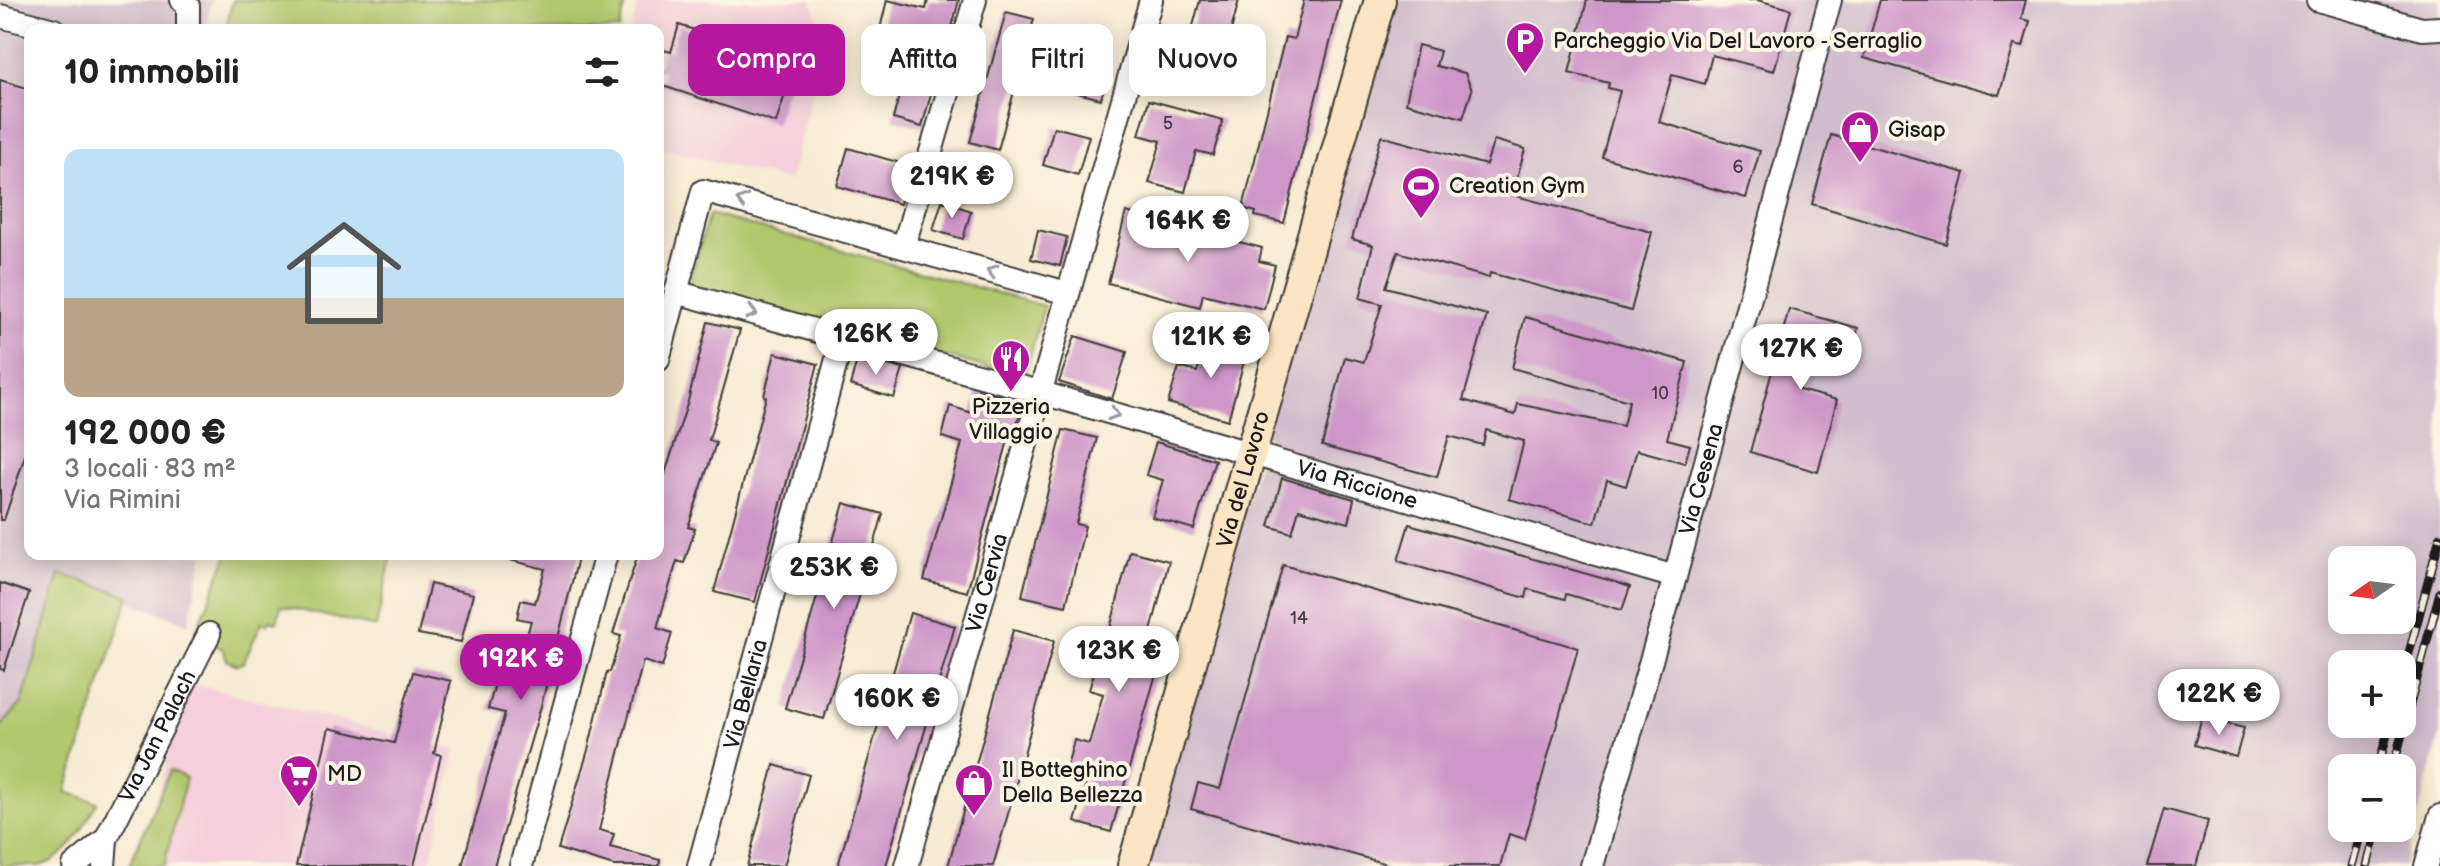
<!DOCTYPE html>
<html lang="it">
<head>
<meta charset="utf-8">
<style>
  :root { --surface:#fff; --page:#f6f6f6; --text:#222; --muted:#767676; --accent:#b5179e }
  body { margin:0; font-family:"Balsamiq Sans",sans-serif; background:var(--page); color:var(--text); height:100vh; display:flex; flex-direction:column; font-size:30px; white-space:nowrap }
  * { box-sizing:border-box; margin:0 }
  p { font-size:26px; color:var(--muted) }
  .icon { flex:none; width:44px; height:44px; fill:none; stroke:currentColor; stroke-width:2; stroke-linecap:round; stroke-linejoin:round }
  .map { position:relative; flex:1; overflow:hidden }
  .side { position:absolute; left:24px; top:24px; width:640px; height:536px; display:flex; flex-direction:column; background:var(--surface); border-radius:16px; box-shadow:0 4px 20px #0003 }
  .side>* { flex:none }
  .top-card { position:absolute; left:688px; top:24px; width:760px; height:72px; display:flex; gap:16px }
  .needle { width:52px; rotate:256deg }
  .fabs { position:absolute; left:2328px; top:546px; display:grid; gap:16px }
  .fabs a { display:grid; place-items:center; width:88px; height:88px; border-radius:16px; background:var(--surface); box-shadow:0 4px 20px #0003; font-size:40px }
  .price { position:absolute; translate:-50% -68px; padding:0 18px; border-radius:28px; background:#fff; color:#222; font-size:26px; line-height:52px; filter:drop-shadow(0 2px 4px #0008) }
  .price::after { content:''; position:absolute; left:50%; top:48px; width:24px; height:18px; margin-left:-12px; background:inherit; clip-path:polygon(0 0,100% 0,50% 100%) }
  .price.on { background:var(--accent); color:#fff }
  ul { padding:0; list-style:none }
  li { display:grid; align-content:center; gap:16px; height:424px; padding:0 40px }
  li span { display:grid; place-items:center; height:248px; border-radius:16px; color:#555 }
  li>.icon { margin-inline-start:auto }
  span .icon { width:144px; height:144px; fill:#fffc; stroke-width:1 }
  li b { font-size:34px }
  h2 { display:flex; justify-content:space-between; align-items:center; height:96px; padding:0 40px; font-size:34px }
  .pill { padding:0 28px; border-radius:16px; background:var(--surface); box-shadow:0 4px 20px #0003; font-size:28px; line-height:72px }
  .pill.on { background:var(--accent); color:#fff }
  .map>svg:first-child { display:block }
  .built { fill:#f5cfdb }
  .industrial { fill:#d1bdcc; fill-rule:evenodd }
  .green { fill:#b2c86d; stroke:#677244; stroke-width:2 }
  .building { fill:#ce96c9 }
  .lines { fill:none; stroke-linecap:round; stroke-linejoin:round }
  .street-casing { stroke:#3d3b37; stroke-width:26 }
  .secondary-casing { stroke:#3d3b37; stroke-width:34 }
  .street { stroke:#fff; stroke-width:22 }
  .secondary { stroke:#fce5c4; stroke-width:30 }
  .rail-casing { stroke:#1c1c1c; stroke-width:9 }
  .rail { stroke:#fcf5e5; stroke-width:6; stroke-dasharray:18; stroke-linecap:butt }
  .oneway { stroke:#999 }
  .labels { text-anchor:middle; dominant-baseline:central; stroke-width:8; stroke-linejoin:round; paint-order:stroke }
  .number-label { font-size:18px; fill:#483a47 }
  .poi-label { font-size:22px; fill:#1c1c1c; stroke:#fcf5e5; text-anchor:start }
  .street-label { font-size:22px; fill:#1c1c1c; stroke:#fcf5e5 }
</style>
</head>
<body>
<div class="map">
<svg width="2440" height="866" viewBox="0 0 2440 866">
  <rect width="100%" height="100%" fill="#fcf5e5"/>
  <filter id="ink" filterUnits="userSpaceOnUse"><feTurbulence type="fractalNoise" baseFrequency=".0125" numOctaves="2"/><feDisplacementMap in="SourceGraphic" scale="16" xChannelSelector="R" yChannelSelector="G"/><feConvolveMatrix kernelMatrix="1 2 1 2 8 2 1 2 1" color-interpolation-filters="sRGB"/></filter>
  <filter id="wash" filterUnits="userSpaceOnUse"><feTurbulence type="fractalNoise" baseFrequency=".006" numOctaves="4" result="noise"/><feDisplacementMap in="SourceGraphic" scale="32" xChannelSelector="R" yChannelSelector="G"/><feGaussianBlur stdDeviation="1.8" result="paint"/><feColorMatrix in="noise" values="0 0 0 0 0 0 0 0 0 0 0 0 0 0 0 0 0 1.4 0 .05"/><feComposite in="paint" operator="in"/></filter>
  <g filter="url(#wash)">
    <rect width="100%" height="100%" fill="#f7ebd3"/>
    <g class="built">
      <polygon points="639,0 812,0 825,43 789,181 658,147 658,30 631,30"/>
      <polygon points="186,682 456,750 429,866 140,866"/>
    </g>
    <g class="industrial">
      <polygon points="0,0 212,0 204,30 30,30 30,554 204,554 188,624 60,574 22,703 0,728"/>
      <path d="M1393,0H2440V735L2404,866H1140ZM2342,560H2402V620H2342ZM2342,664H2402V724H2342ZM2342,768H2402V828H2342Z"/>
    </g>
    <g class="green">
      <polygon points="233,0 627,0 619,30 225,30"/>
      <polygon points="709,214 1044,306 1024,378 689,285"/>
      <polygon points="228,554 392,554 376,627 281,606 277,622 270,620 267,624 262,622 243,663 237,665 227,660 223,649 195,635"/>
      <path d="M60,574L129,596L66,792L97,802C84,826 68,860 38,866C27,866 12,866 0,866V728L22,703Z"/>
      <polygon points="170,770 186,778 164,866 129,866"/>
    </g>
    <g id="blocks">
      <g class="building">
        <polygon points="887,0 926,9 928,0 959,0 948,42 945,42 922,127 893,119 914,38 880,29"/>
        <polygon points="1200,0 1239,0 1228,42 1213,38 1210,47 1189,41"/>
        <polygon points="1304,0 1341,0 1284,223 1255,216 1256,212 1243,208 1285,37 1294,39"/>
        <polygon points="1587,0 1757,0 1791,9 1774,71 1712,55 1705,84 1672,75 1659,122 1760,151 1746,198 1602,157 1620,91 1608,88 1609,83 1569,73"/>
        <polygon points="1880,0 2026,0 2021,19 2030,21 2023,47 2014,45 1999,95 1864,58"/>
        <polygon points="1006,12 1034,19 998,150 970,142"/>
        <polygon points="679,25 795,62 776,123 660,85 664,72 658,69 664,50 671,52"/>
        <polygon points="1418,45 1440,51 1436,66 1465,73 1472,90 1463,118 1406,103"/>
        <polygon points="1072,54 1110,64 1101,99 1062,89"/>
        <polygon points="0,80 30,89 30,440 4,520 0,520"/>
        <polygon points="1149,100 1223,120 1213,155 1196,151 1185,192 1149,183 1161,141 1139,135"/>
        <polygon points="1054,127 1089,136 1078,175 1043,165"/>
        <polygon points="1831,135 1965,173 1946,244 1812,204"/>
        <polygon points="1381,136 1486,165 1494,140 1525,149 1512,195 1652,232 1631,311 1490,273 1489,278 1398,252 1386,287 1487,315 1463,400 1515,415 1518,404 1623,426 1629,401 1512,368 1525,317 1687,362 1667,439 1690,445 1685,463 1637,450 1626,486 1607,480 1595,523 1509,499 1524,441 1486,430 1483,445 1449,436 1437,477 1322,446 1345,357 1364,362 1382,304 1360,298 1373,245 1352,239"/>
        <polygon points="848,148 911,166 900,204 837,186"/>
        <polygon points="942,201 971,211 963,239 933,230"/>
        <polygon points="1126,212 1262,248 1259,261 1275,265 1264,309 1203,294 1200,307 1108,283"/>
        <polygon points="1038,230 1067,237 1060,266 1031,259"/>
        <polygon points="1789,309 1858,328 1848,366 1809,355 1799,390 1837,400 1818,472 1750,452"/>
        <polygon points="708,322 740,330 709,440 716,443 688,527 695,529 684,563 677,561 657,628 672,633 662,667 643,661 599,830 614,834 610,847 660,860 659,866 614,866 558,849 588,750 607,672 610,672 621,636 613,634 638,554 658,554 658,496 688,401"/>
        <polygon points="1075,336 1127,352 1112,399 1059,382"/>
        <polygon points="1208,336 1248,347 1228,420 1168,403 1179,367 1197,372"/>
        <polygon points="775,353 818,364 755,602 714,592 766,397 764,396"/>
        <polygon points="858,357 903,369 894,398 850,385"/>
        <polygon points="978,390 1023,402 1015,430 1011,429 967,592 924,580 962,443 942,437 950,406 972,413"/>
        <polygon points="1063,430 1097,438 1076,524 1085,526 1066,606 1022,596"/>
        <polygon points="1156,442 1215,460 1194,529 1152,517 1163,480 1146,475"/>
        <polygon points="1282,478 1354,499 1349,523 1299,509 1292,533 1269,526"/>
        <polygon points="844,503 883,514 824,719 785,708"/>
        <polygon points="1409,524 1612,581 1630,587 1622,610 1566,594 1565,599 1528,589 1526,598 1398,561"/>
        <polygon points="1130,551 1169,561 1141,670 1156,674 1111,832 1075,822 1087,780 1065,774 1074,740 1089,744 1103,694 1089,690 1098,659 1102,660"/>
        <polygon points="510,554 579,554 541,706 494,866 462,866 505,713 488,709 503,655 520,660 531,621 517,618 521,600 535,603 545,569 510,560"/>
        <polygon points="1283,565 1578,648 1525,839 1509,834 1500,866 1394,866 1191,809 1198,783 1220,789"/>
        <polygon points="0,583 29,593 4,670 0,669"/>
        <polygon points="430,584 473,594 461,642 418,634"/>
        <polygon points="910,613 955,626 886,866 838,866"/>
        <polygon points="1013,630 1054,641 1008,814 993,866 948,866"/>
        <polygon points="413,672 451,681 434,753 441,755 414,866 296,866 329,728 394,743"/>
        <polygon points="2202,718 2244,728 2236,757 2194,745"/>
        <polygon points="774,765 809,775 784,866 747,866"/>
        <polygon points="2164,809 2208,821 2196,866 2147,866"/>
      </g>
    </g>
  </g>
  <g filter="url(#ink)">
    <use href="#blocks" fill-opacity="0" stroke="#3d3b37" stroke-width="2"/>
    <g class="lines">
      <g class="street-casing">
        <g id="street">
          <polyline points="182,0 188,6 188,30"/>
          <polyline points="2318,0 2422,29 2440,28"/>
          <polyline points="0,16 54,30"/>
          <polyline points="904,245 975,0"/>
          <path id="s1" d="M676,292L1039,392L1675,577"/>
          <polyline points="658,360 703,191 1067,293"/>
          <polyline points="74,866 106,839"/>
          <path id="s2" d="M104,866L106,839L209,634"/>
          <polyline points="521,866 606,554"/>
          <path id="s3" d="M699,866L843,337"/>
          <path id="s4" d="M907,866L1151,0"/>
          <path id="s5" d="M1592,866L1675,577L1830,0"/>
          <polyline points="2426,866 2440,816"/>
        </g>
      </g>
      <g class="secondary-casing">
        <g id="secondary">
          <path id="s6" d="M1133,866L1380,0"/>
        </g>
      </g>
      <use href="#street" class="street"/>
      <use href="#secondary" class="secondary"/>
      <g class="rail-casing">
        <g id="rail">
          <polyline points="2402,679 2440,537"/>
          <polyline points="2378,768 2390,724"/>
          <polyline points="2393,768 2440,592"/>
          <polyline points="2352,866 2362,828"/>
          <polyline points="2367,866 2377,828"/>
        </g>
      </g>
      <use href="#rail" class="rail"/>
    </g>
    <defs><path id="oneway-chevron" d="M-2-3.5L2.5 0L-2 3.5" fill="none" stroke-width="1.6" stroke-linecap="round" stroke-linejoin="round" transform="scale(2)"/></defs>
    <g class="oneway">
      <use href="#oneway-chevron" transform="translate(742 201) rotate(-165)"/>
      <use href="#oneway-chevron" transform="translate(992 271) rotate(-164)"/>
      <use href="#oneway-chevron" transform="translate(752 313) rotate(15)"/>
      <use href="#oneway-chevron" transform="translate(1114 414) rotate(17)"/>
    </g>
  </g>
  <defs>
    <g id="parking-pin" transform="scale(2)"><path d="M0 17L-7.5 6A9.5 9.5 0 1 1 7.5 6Z" fill="#b5179e" stroke="#fcf5e5"/><path d="M-3.5-5.5H1a3.5 3.5 0 0 1 0 7H-1V5.5H-3.5ZM-1-3.4V-.6H.8a1.4 1.4 0 0 0 0-2.8Z" fill="#fff"/></g>
    <g id="shop-pin" transform="scale(2)"><path d="M0 17L-7.5 6A9.5 9.5 0 1 1 7.5 6Z" fill="#b5179e" stroke="#fcf5e5"/><path d="M-5-2.5h2.3a2.7 3.5 0 0 1 5.4 0H5L5.5 6h-11ZM-1.5-2.5h3a1.5 2.3 0 0 0-3 0Z" fill="#fff"/></g>
    <g id="stadium-pin" transform="scale(2)"><path d="M0 17L-7.5 6A9.5 9.5 0 1 1 7.5 6Z" fill="#b5179e" stroke="#fcf5e5"/><path d="M0-5a6.5 5 0 1 0 0 10a6.5 5 0 1 0 0-10ZM-3.5-1.8h7v3.6h-7Z" fill="#fff"/></g>
    <g id="restaurant-pin" transform="scale(2)"><path d="M0 17L-7.5 6A9.5 9.5 0 1 1 7.5 6Z" fill="#b5179e" stroke="#fcf5e5"/><path d="M-5-6h1v4h1v-4h1v4h1v-4h1v5L-1.5 .5V6h-2V.5L-5-1ZM5-6V6H3V1.5H1.5Q1.5-4 5-6Z" fill="#fff"/></g>
    <g id="supermarket-pin" transform="scale(2)"><path d="M0 17L-7.5 6A9.5 9.5 0 1 1 7.5 6Z" fill="#b5179e" stroke="#fcf5e5"/><path d="M-6-5.5h2.5l.6 2H6L4.5 2H-2.5L-4.4-4H-6ZM-1.5 3.2a1.3 1.3 0 1 0 .1 0ZM3 3.2a1.3 1.3 0 1 0 .1 0Z" fill="#fff"/></g>
  </defs>
  <g fill-rule="evenodd">
    <use href="#parking-pin" x="1525" y="41"/>
    <use href="#shop-pin" x="1860" y="130"/>
    <use href="#stadium-pin" x="1421" y="186"/>
    <use href="#restaurant-pin" x="1011" y="359"/>
    <use href="#supermarket-pin" x="299" y="774"/>
    <use href="#shop-pin" x="974" y="783"/>
  </g>
  <g class="labels">
    <g class="number-label">
      <text x="1168" y="123">5</text>
      <text x="1738" y="167">6</text>
      <text x="1660" y="393">10</text>
      <text x="1299" y="618">14</text>
    </g>
    <g class="poi-label">
      <text x="1553" y="41">Parcheggio Via Del Lavoro - Serraglio</text>
      <text x="1888" y="130">Gisap</text>
      <text x="1449" y="186">Creation Gym</text>
      <text x="1011" y="407" text-anchor="middle">Pizzeria<tspan x="1011" dy="25">Villaggio</tspan></text>
      <text x="1002" y="770">Il Botteghino<tspan x="1002" dy="25">Della Bellezza</tspan></text>
      <text x="327" y="774">MD</text>
    </g>
    <g class="street-label">
      <text stroke="none"><textPath href="#s6" startOffset="402">Via del Lavoro</textPath></text>
      <text stroke="none"><textPath href="#s5" startOffset="402">Via Cesena</textPath></text>
      <text stroke="none"><textPath href="#s1" startOffset="708">Via Riccione</textPath></text>
      <text stroke="none"><textPath href="#s4" startOffset="294">Via Cervia</textPath></text>
      <text stroke="none"><textPath href="#s3" startOffset="178">Via Bellaria</textPath></text>
      <text stroke="none"><textPath href="#s2" startOffset="142">Via Jan Palach</textPath></text>
    </g>
  </g>
</svg>
<div class="fabs">
<a><svg class="needle" viewBox="-14 -14 28 28"><path d="M0-13l5 13h-10z" fill="#e53935"/><path d="M0 13l5-13h-10z" fill="#767676"/></svg></a>
<a>+</a>
<a>−</a>
</div>
<b class="price" style="left:952px;top:220px">219K €</b>
<b class="price" style="left:1188px;top:264px">164K €</b>
<b class="price" style="left:876px;top:377px">126K €</b>
<b class="price" style="left:1211px;top:380px">121K €</b>
<b class="price" style="left:1801px;top:392px">127K €</b>
<b class="price" style="left:834px;top:611px">253K €</b>
<b class="price" style="left:1119px;top:694px">123K €</b>
<b class="price on" style="left:521px;top:702px">192K €</b>
<b class="price" style="left:2219px;top:737px">122K €</b>
<b class="price" style="left:897px;top:742px">160K €</b>
<div class="top-card">
<a class="pill on">Compra</a>
<a class="pill">Affitta</a>
<a class="pill">Filtri</a>
<a class="pill">Nuovo</a>
</div>
<section class="side">
<h2>10 immobili<svg class="icon" aria-label="filters" viewBox="0 0 24 24"><path d="M4 7h16M4 17h16"/><circle cx="9" cy="7" r="2"/><circle cx="15" cy="17" r="2"/></svg></h2>
<ul>
<li><span style="background:linear-gradient(#bfe0f5 60%,#b9a48a 0)"><svg class="icon" aria-label="home" viewBox="0 0 24 24"><path d="M3 11l9-7 9 7M6 9v11h12V9"/></svg></span><div><b>192 000 €</b><p>3 locali · 83 m²</p><p>Via Rimini</p></div></li>
</ul>
</section>
</div>
</body>
</html>
